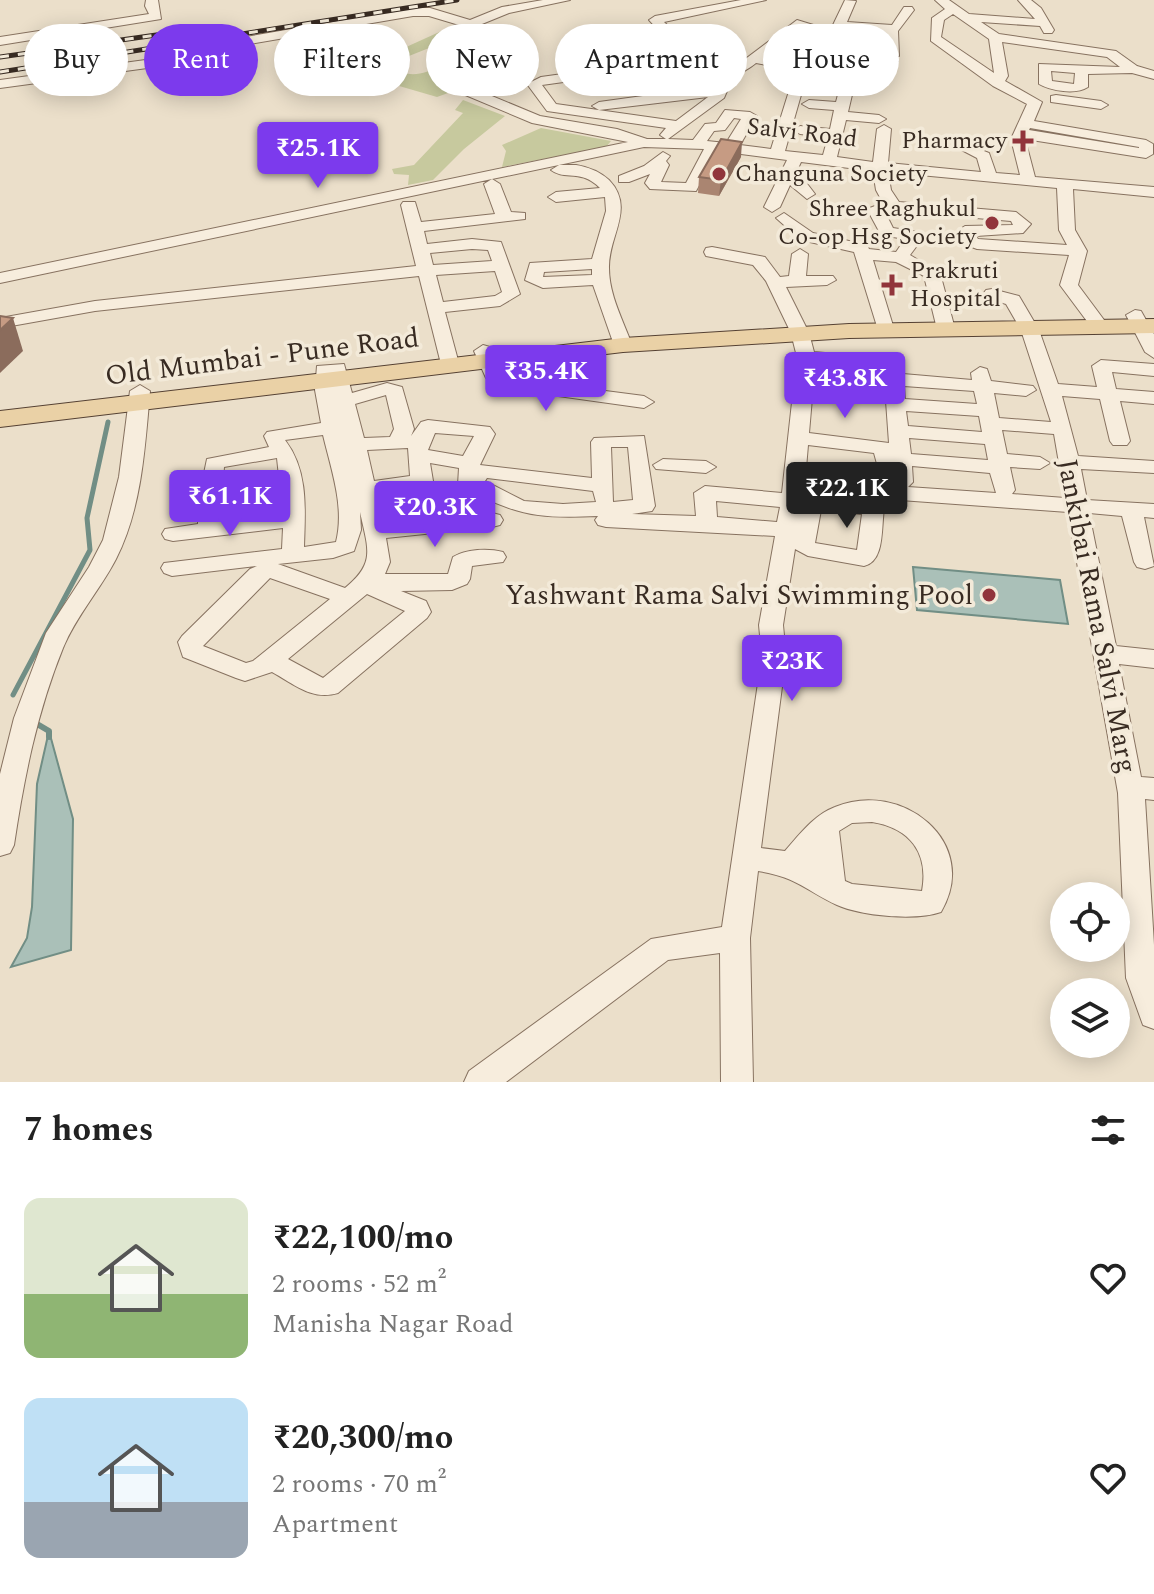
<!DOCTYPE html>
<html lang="en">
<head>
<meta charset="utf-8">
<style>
  :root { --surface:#fff; --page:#f2f2f2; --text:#222; --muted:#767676; --accent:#7c3aed }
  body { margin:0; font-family:Spectral,serif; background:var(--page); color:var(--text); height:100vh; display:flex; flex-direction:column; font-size:30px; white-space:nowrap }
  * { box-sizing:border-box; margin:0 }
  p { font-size:26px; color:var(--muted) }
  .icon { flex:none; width:44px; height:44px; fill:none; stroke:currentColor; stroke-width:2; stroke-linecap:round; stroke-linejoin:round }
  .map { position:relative; height:1082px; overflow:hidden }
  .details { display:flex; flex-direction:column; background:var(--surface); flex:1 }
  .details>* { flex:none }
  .banner { position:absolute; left:24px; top:24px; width:1106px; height:72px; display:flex; gap:16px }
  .tools { position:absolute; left:1050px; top:882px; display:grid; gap:16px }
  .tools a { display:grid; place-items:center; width:80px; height:80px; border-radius:50%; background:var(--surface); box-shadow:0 4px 20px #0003; font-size:40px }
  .price { position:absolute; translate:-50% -68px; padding:0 18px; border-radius:8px; background:var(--accent); color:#fff; font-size:26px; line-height:52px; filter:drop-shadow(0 2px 4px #0008) }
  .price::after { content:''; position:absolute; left:50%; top:48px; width:24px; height:18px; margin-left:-12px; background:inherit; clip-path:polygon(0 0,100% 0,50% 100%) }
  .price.selected { background:#222; color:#fff }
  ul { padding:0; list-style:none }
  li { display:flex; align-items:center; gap:24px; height:200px; padding:0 24px }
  li span { display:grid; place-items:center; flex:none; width:224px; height:160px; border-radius:16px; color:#555 }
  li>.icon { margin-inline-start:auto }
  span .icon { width:96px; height:96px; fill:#fffc; stroke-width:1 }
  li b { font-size:34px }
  h2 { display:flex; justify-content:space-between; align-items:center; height:96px; padding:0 24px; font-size:34px }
  .pill { padding:0 28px; border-radius:36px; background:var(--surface); box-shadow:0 4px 20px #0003; font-size:28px; line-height:72px }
  .pill.selected { background:var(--accent); color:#fff }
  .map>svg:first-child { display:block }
  .green { fill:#c7c99e }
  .water { fill:#aac0b8; stroke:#718e85; stroke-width:2 }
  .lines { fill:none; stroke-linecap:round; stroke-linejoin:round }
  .stream-far1 { stroke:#718e85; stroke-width:5 }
  .stream { stroke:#718e85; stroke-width:6 }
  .minor-casing { stroke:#877260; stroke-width:2 }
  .major-casing { stroke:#554133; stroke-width:2 }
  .minor { fill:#f7eddd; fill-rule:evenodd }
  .major { fill:#ead1a6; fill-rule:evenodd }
  .rail-casing { stroke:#382b22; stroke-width:5 }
  .rail { stroke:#f3ead9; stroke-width:3; stroke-dasharray:9; stroke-linecap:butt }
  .wall { fill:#aa8571 }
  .shaded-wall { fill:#8b6c5c }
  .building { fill:#c69b83; stroke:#8b6c5c; stroke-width:2 }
  .poi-dot { fill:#91343b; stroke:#f3ead9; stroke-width:3 }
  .labels { text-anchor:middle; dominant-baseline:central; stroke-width:7; stroke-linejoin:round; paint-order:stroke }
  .far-street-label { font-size:24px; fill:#382b22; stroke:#f3ead9 }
  .far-poi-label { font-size:24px; fill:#382b22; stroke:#f3ead9; text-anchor:end }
  .street-label { font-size:28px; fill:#382b22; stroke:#f3ead9 }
  .poi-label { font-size:28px; fill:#382b22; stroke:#f3ead9; text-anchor:end }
</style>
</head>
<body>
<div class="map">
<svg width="1154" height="1082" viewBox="0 0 1154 1082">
  <rect width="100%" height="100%" fill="#ebdfca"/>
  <g class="green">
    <path d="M457,24L479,34L490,44L480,45L459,36L389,64C414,88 444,64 466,49L480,51L433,81L448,93L437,97L351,72Z"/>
    <polygon points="463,100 505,116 464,149 433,180 408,185 409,175 394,174 392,169 414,165 463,113 455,110"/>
    <polygon points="541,128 611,141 606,147 502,167 506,151 502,145"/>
  </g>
  <g class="water">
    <polygon points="913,567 1060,580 1068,624 917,610"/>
    <polygon points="49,731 73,819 71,950 11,967 27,938 32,907 37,784"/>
  </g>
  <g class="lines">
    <polyline class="stream-far1" points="13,695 90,550 87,518 108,422"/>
    <polyline class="stream" points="32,721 49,731 49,737"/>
    <g class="minor-casing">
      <g id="minor">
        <polygon points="146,0 158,0 161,19 0,45 0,37 149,14 145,6"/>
        <path d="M543,0H570L509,13L482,24L499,29L502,42C495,62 473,66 463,84L540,116L617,129L647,139H666L660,135L666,128L547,111L527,84L541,77L685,57L667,39L587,50L581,46L587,42L660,32L649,20L655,16L741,0H766L664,22L700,57V63L542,85L556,104L676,121L708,97L599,110L592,106L599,102L723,85L727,91L724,98L668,139L693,140L705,124L716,123L725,110L750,112L757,116L740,145L771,149L798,62L786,69L756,63C744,73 716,87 702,78L736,66L797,20L833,31L808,54L812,57L807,77L842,79L847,64C863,58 883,52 898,61C888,69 871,64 858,69L848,112L879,115L886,119L879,123L846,120L837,157L873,162L877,129L884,125L891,129L888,163L981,172L977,158L954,146L961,142L989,153L996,173L1020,175L1011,139L1027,104L993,86L931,41L932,18L945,9L935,0H949L969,14L1035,19L1018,0H1031L1041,8L1054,30L1052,33H1044L1040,26L981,22L999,34L1116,51L1137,66L1154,71V79L1132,73L1088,74V87C1076,95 1051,91 1039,84V64L1120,67L1107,57L1002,42L1008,76L1005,81L1042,102L1034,121L1146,140L1153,144V154L1146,158L1025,139L1035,177L1154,187V197L1073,189L1075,230L1087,251L1078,285L1110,328L1107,332H1095L1060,285L1069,255L977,249L966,245L957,231L965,226L1013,225L1011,221L894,211L885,212L893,228L918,232L922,239L910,255L940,273L955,329L946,334L937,329L924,276L896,262L873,260L894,329L891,333H879L854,252L801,240L776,218L784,213L813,233L867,245L869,249L896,252L905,239L881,235L867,209L883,203L876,190L873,171L801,162L795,175L805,181L815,194L807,199L790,185L780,207L772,212L764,207L787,160L718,151L696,191L650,189L645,183L650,174L629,182H619V176L644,166L663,152L670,156L666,161L669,165L661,182L686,183L704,149L644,147L492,179L500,184L511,212L525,213V219L424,231L427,244L472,239L501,242L520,294L500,306L445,312L459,364L457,368H443L441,364L419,276L95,311L0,328V318L95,301L416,266L401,205L403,202H415L421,222L495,214L484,184L492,179L0,283V273L628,142L532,123L451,89L449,86L461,68L487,48L489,34L429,16H413L244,45L221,58L0,88V80L218,50L240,38L413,8H430L470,20L502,7ZM953,14L989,39L994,73L941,37L944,20ZM799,28L818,33L783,61L764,57ZM1051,71L1075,73L1074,84L1052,81ZM805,81L840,87L836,102L809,100L802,104L809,108L834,110L830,129L800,126L793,130L800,134L828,137L823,155L785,151ZM734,118L741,119L726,143L707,141L714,131L725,130ZM1030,128L1139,147V148L1029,130ZM888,172L1057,188L1059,230L1067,245L978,239L976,236L1023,233L1031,224L1016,212L899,202L891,190ZM472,249L488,250L492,261L433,265L430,253ZM495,271L502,292L495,296L443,302L436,275Z"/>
        <polygon points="845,0 856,1 847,22 892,25 904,7 912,7 914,10 898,31 899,56 888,53 885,32 835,28 833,25"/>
        <polygon points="1056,95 1101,101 1108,105 1101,109 1051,102 1051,96"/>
        <path d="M576,165C588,167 599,171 609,180C636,208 608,236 609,268C609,295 623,320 632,345L629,349L623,351L614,345L593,285L543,288L525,280L530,263L592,259L606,211L605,197L556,202L548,197L556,192L600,188C580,168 565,181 551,170L559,165ZM592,269V275L543,277L544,272Z"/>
        <path d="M712,247L765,257L780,277L789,276L792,254L800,249L808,254L806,276H833L836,280L827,285L786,287L809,333L814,352L880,358L900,366L903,374L972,380L971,373L980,367L987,369L991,381L1033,386L1036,390L1026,396L994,393L999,418L1051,422L1021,330L1006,304L986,298L983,294L986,290L992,289L1019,296L1039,330L1058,384L1097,387L1092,366L1101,360L1154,364V376L1112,372L1116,389L1154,392V404L1120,401L1130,441L1127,445H1113L1110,441L1100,399L1062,396L1078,456L1154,461V473L1081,469L1087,500L1154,504V518L1144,517L1154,566L1145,569L1137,567L1134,562L1122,516L1089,513L1116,646L1154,650V668L1119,664L1141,777L1154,778V800L1145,799L1154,945V1029L1143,1025L1126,978L1118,793L1068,512L803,493L802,503L815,495L881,504L884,509C881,528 885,561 864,566L808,556L795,549L783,625L786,656L761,848L785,851C800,834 814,815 835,807C901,779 982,842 941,912C916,921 862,916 837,905C805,890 797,877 758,871L750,938L753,1082H721L720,953L668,960L506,1082H464L469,1071L651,939L722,927L762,656L759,625L775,536L606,527L598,525L595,520L598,516C551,518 525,518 483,497L473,503L426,507L418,505L413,489L377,494L384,524L492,513L500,515L503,520L500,525L492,527L386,538L390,562L385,574H448L453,557C466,549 488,548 503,552L506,557L503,562L472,566L470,579L467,584L452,590L401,591L426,601L431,612L427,618L338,693C312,701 294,684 272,672L245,681L236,678L183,657L178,642L182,636L250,569L257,566L172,576L164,573L161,568L164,563L282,549L283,528L173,541L165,539L162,534L165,529L198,524V502L207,459L269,447L264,436L267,432L321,423L315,390L317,366L344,364L352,393L387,383L402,387L414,429L411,436L421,422L428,420L490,427L495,434L480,465L592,478L591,442L594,438L644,436L655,506L652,511L632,514L696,516L694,493L705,486L782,493L797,357L791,333L766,281L753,265L706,256L704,252L706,248ZM815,363L876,369L884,373L889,443L809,433ZM904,386L974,391L977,404L905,399ZM386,395L394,429L390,437L364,438L355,404ZM906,411L979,416L982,432L908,426ZM1002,430L1054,434L1065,498L1012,494L1015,490L1010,467L1040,469L1050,463L1040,457L1007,454ZM435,433L474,436L463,456L428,450ZM323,435C331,469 345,507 336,542L304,547C305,511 309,471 285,440ZM909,438L985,444L988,460L911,454ZM808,445L874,453L882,482H893L895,486L805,480ZM611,447H628L633,500L613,502ZM408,448L410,476L374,481L367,450ZM277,458L283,514L220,522L224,467ZM430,463L459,468L458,485L461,490L435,493ZM912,466L990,473L996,493L908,487L913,482ZM487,478L593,491L596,502L563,504L524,501L485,481ZM716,501L780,507L777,522L717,517ZM821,510L862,514L857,550L815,543ZM360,512C368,549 376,563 345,588L278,564L333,558L354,551L361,530ZM270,578L330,599L253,661L246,663L203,646ZM367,594L405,611L323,678L288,659ZM872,822C910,828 929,853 922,891L852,884L845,881L839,831L852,823Z"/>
        <polygon points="1135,310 1141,311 1154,334 1154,358 1145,352 1126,315"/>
        <polygon points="483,345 490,347 501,371 513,379 644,396 654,402 644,408 501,388 486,378 474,351"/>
        <path d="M140,385L150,391C145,447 142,508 116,559C100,590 76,616 63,648C37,712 24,778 14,845L10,853L0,856V774L14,718L46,633L89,567L103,540L119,477L130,391Z"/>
        <polygon points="663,459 706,461 716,467 706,473 656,469 653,465"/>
      </g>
    </g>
    <g class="major-casing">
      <polygon id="major" points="1154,319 1154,333 849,338 623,352 0,427 0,411 623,338 849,324"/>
    </g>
    <use href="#minor" class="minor"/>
    <use href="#major" class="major"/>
    <g class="rail-casing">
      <g id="rail">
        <polyline points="0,57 206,28"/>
        <polyline points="0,72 457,0"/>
      </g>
    </g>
    <use href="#rail" class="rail"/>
  </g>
  <polygon class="wall" points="741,157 719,196 698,193 699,177"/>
  <g class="shaded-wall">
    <polygon points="742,142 741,157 719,196 721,180"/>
    <polygon points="13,318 23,351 0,373 0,330"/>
  </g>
  <g class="building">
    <polygon points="721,139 742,142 721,180 699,177"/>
    <polygon points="0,316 13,318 0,330"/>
  </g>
  <g class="poi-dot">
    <path d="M1019 129h8v8h8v8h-8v8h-8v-8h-8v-8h8z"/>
    <circle cx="719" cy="174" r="8"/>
    <circle cx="992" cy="223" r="8"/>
    <path d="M888 273h8v8h8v8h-8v8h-8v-8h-8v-8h8z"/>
    <circle cx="989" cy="595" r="8"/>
  </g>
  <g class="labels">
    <g class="far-street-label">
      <text transform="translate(802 133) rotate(7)">Salvi Road</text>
    </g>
    <g class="far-poi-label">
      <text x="1007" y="141">Pharmacy</text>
      <text x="735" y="174" text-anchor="start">Changuna Society</text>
      <text x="976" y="209">Shree Raghukul<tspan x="976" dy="28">Co-op Hsg Society</tspan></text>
      <text x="910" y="271" text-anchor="start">Prakruti<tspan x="910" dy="28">Hospital</tspan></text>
    </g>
    <g class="street-label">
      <text transform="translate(262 357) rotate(-7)">Old Mumbai - Pune Road</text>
      <text transform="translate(1097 616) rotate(79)">Jankibai Rama Salvi Marg</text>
    </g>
    <g class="poi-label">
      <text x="973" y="595">Yashwant Rama Salvi Swimming Pool</text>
    </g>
  </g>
</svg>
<div class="tools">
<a><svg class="icon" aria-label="locate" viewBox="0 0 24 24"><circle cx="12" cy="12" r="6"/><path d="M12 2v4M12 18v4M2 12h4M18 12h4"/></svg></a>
<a><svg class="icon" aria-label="layers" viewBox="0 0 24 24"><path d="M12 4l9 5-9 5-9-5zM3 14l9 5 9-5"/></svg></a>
</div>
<b class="price" style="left:318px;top:190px">₹25.1K</b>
<b class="price" style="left:546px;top:413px">₹35.4K</b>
<b class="price" style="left:845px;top:420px">₹43.8K</b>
<b class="price selected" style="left:847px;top:530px">₹22.1K</b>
<b class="price" style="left:230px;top:538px">₹61.1K</b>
<b class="price" style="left:435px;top:549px">₹20.3K</b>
<b class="price" style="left:792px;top:703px">₹23K</b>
<div class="banner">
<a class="pill">Buy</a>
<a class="pill selected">Rent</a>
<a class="pill">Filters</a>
<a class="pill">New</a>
<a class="pill">Apartment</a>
<a class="pill">House</a>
</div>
</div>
<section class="details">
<h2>7 homes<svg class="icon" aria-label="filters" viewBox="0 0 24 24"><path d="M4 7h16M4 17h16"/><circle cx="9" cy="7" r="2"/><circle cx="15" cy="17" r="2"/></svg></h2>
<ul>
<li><span style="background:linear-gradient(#dfe7d0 60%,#8fb573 0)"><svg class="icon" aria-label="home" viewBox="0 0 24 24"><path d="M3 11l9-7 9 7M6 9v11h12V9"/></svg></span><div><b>₹22,100/mo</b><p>2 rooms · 52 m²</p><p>Manisha Nagar Road</p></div><svg class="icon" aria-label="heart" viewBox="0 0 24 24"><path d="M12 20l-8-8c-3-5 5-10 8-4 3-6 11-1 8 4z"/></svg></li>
<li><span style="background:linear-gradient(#bfe0f5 65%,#9aa5b1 0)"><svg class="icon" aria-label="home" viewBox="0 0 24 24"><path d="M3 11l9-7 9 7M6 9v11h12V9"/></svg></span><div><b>₹20,300/mo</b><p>2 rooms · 70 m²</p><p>Apartment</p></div><svg class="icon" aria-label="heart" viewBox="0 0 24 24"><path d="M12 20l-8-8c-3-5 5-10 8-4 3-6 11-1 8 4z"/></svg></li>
</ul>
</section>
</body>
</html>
